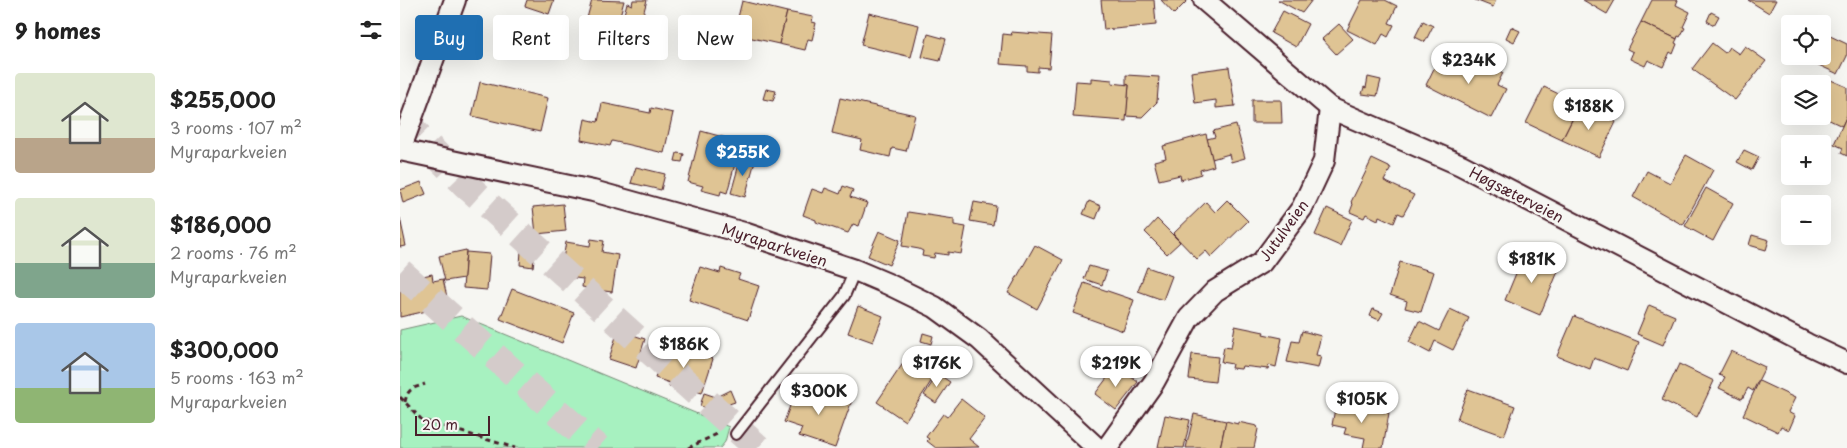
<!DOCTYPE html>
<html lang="en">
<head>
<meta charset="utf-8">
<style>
  :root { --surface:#fff; --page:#f6f6f6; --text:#222; --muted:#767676; --accent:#1f6fb2 }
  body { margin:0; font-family:"Playpen Sans",sans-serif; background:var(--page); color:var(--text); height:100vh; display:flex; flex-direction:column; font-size:19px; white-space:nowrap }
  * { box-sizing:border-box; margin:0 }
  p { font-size:16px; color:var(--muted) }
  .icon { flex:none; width:28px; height:28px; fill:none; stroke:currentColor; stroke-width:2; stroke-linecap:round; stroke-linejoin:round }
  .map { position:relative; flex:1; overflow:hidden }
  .side { display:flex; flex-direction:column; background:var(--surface); width:400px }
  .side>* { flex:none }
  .banner { position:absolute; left:15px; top:15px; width:475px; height:45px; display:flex; gap:10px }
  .fabs { position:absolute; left:1381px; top:15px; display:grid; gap:10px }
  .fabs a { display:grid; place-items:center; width:50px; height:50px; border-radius:5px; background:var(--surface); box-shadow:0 5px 20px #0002; font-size:25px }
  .scale { position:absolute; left:15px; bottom:12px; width:75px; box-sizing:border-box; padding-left:5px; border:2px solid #4a1f2b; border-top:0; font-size:14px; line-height:18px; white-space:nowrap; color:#4a1f2b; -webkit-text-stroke:4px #f6f6f2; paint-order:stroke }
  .price { position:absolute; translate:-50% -42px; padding:0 11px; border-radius:18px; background:#fff; color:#222; font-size:16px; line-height:32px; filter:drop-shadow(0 1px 2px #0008) }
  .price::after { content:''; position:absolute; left:50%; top:30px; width:15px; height:11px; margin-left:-8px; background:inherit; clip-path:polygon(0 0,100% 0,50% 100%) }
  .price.selected { background:var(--accent); color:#fff }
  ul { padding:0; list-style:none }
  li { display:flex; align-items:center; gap:15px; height:125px; padding:0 15px }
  li span { display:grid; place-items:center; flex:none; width:140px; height:100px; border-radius:5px; color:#555 }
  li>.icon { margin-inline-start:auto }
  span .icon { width:60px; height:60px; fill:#fffc; stroke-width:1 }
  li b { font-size:21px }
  h2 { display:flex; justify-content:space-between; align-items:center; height:60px; padding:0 15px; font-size:21px }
  .chip { padding:0 18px; border-radius:5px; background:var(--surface); box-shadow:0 5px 20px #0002; font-size:18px; line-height:45px }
  .chip.selected { background:var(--accent); color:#fff }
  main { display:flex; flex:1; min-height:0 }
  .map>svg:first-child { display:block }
  .green { fill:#a7f1c0; stroke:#788876 }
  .building { fill:#dfc494; stroke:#4a1f2b }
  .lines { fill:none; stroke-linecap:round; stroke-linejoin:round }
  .motorway-tunnel { stroke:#d4cbca; stroke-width:28; stroke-dasharray:28 14; stroke-linecap:butt }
  .service-casing { stroke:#4a1f2b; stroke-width:14 }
  .minor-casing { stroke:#4a1f2b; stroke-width:24 }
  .path { stroke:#4a1f2b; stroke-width:3; stroke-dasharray:5 4; stroke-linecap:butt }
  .service { stroke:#f6f6f2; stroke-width:10 }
  .minor { stroke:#f6f6f2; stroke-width:20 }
  .labels { text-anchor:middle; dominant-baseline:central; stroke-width:5; stroke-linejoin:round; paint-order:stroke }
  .street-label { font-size:15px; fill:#4a1f2b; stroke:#f6f6f2 }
</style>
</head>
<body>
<main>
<section class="side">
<h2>9 homes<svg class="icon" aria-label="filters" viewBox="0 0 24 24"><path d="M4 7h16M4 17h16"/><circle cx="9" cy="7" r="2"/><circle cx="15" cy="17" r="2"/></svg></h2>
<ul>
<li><span style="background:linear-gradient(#dfe7d0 65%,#b9a48a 0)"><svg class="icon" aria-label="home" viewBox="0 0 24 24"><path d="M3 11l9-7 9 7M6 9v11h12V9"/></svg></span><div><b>$255,000</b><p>3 rooms · 107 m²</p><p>Myraparkveien</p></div></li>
<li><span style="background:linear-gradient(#dfe7d0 65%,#7fa58c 0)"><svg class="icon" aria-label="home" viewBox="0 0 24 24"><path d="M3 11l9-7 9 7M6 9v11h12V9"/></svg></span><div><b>$186,000</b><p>2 rooms · 76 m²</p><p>Myraparkveien</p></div></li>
<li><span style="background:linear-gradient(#a9c7e8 65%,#8fb573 0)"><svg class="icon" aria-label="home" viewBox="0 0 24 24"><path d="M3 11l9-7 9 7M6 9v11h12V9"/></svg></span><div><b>$300,000</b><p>5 rooms · 163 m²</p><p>Myraparkveien</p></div></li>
</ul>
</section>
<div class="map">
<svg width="1447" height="448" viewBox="0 0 1447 448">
  <rect width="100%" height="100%" fill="#f6f6f2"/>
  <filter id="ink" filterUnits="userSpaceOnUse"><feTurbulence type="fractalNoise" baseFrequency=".02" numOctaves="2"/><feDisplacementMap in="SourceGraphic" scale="10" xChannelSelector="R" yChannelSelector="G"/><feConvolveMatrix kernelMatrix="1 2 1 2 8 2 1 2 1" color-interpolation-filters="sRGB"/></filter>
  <g filter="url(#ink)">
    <polygon class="green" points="61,316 329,427 325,442 320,448 0,448 0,330"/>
    <g class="building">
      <polygon points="127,0 154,0 149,14 125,6"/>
      <polygon points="192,0 224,1 214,37 184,29"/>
      <polygon points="233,0 247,0 236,41 218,36 227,3 232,5"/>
      <polygon points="701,0 754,0 756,25 704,30"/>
      <polygon points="761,0 788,0 774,14"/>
      <polygon points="878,0 912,0 902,13"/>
      <polygon points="962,0 985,0 997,6 989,23 994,25 988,37 983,34 977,45 947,30"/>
      <polygon points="1075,0 1096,0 1093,7"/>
      <polygon points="1183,0 1215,0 1207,14"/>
      <polygon points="1252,0 1278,0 1276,5 1290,12 1283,27 1285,28 1280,37 1278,36 1277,39 1241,22"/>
      <polygon points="1348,0 1376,0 1369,13"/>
      <polygon points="342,1 387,12 379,44 334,34"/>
      <polygon points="883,11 908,24 896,47 871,33"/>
      <polygon points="387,12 413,17 412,22 416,23 412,40 408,39 405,50 379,44"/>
      <polygon points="1311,12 1319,16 1314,25 1307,21"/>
      <polygon points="469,13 519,25 511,57 461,45"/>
      <polygon points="1023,21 1033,26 1025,42 1015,37"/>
      <polygon points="1241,22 1277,39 1275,43 1277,44 1273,54 1270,52 1263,67 1248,60 1245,66 1230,59 1233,52 1227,49"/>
      <polygon points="939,24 953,39 936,54 922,39"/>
      <polygon points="1111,27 1120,31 1114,42 1106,38"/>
      <polygon points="611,32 652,35 649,68 638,67 638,72 627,71 627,66 600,64 603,34 612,35"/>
      <polygon points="528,34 546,39 540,61 522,57"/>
      <polygon points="1426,34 1447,44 1447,56 1438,74 1412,62 1415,56 1422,56 1422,41"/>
      <polygon points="1312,43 1325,53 1329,47 1339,54 1345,46 1366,61 1335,100 1292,69"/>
      <polygon points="1040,56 1070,71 1076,59 1103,73 1097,85 1106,89 1091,118 1026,85"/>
      <polygon points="829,67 835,106 816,108 816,100 795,103 791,72"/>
      <polygon points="726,75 759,77 757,102 742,117 726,116 729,85 726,84"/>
      <polygon points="968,77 981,80 977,96 962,94 964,87 966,88"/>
      <polygon points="1424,77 1447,87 1447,115 1442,126 1421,116 1422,116 1422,84 1421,84"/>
      <polygon points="691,78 712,80 712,83 729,85 726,121 673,117 676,81 691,82"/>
      <polygon points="80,82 148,98 140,132 72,116"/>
      <polygon points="1144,87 1180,104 1162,140 1126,123"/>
      <polygon points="366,89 376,91 373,101 363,99"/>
      <polygon points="440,98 515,115 506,151 492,148 490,157 460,150 462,140 432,133"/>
      <polygon points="852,100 881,100 882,123 852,123"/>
      <polygon points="202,103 250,113 251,108 273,113 264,153 212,141 210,146 181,140 185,119 198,122"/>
      <polygon points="1180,104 1216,122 1199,157 1162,140"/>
      <polygon points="1447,115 1447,156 1441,153 1443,148 1434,144"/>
      <polygon points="836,125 845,158 831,162 829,154 812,159 807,139 815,137 813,131"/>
      <polygon points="301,131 341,142 327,193 321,191 320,195 301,190 303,186 288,182"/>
      <polygon points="806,134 814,166 800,170 801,174 781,180 780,175 759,180 754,161 766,158 763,146"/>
      <polygon points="1344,150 1359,157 1352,170 1337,162"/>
      <polygon points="277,153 284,154 282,162 275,161"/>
      <polygon points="1286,155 1313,170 1283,225 1233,197 1247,171 1270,183"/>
      <polygon points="1390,155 1390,170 1384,167"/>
      <polygon points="341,157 355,161 345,197 331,193"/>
      <polygon points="972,159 991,168 984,181 1014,195 1003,215 998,213 994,223 979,216 978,220 966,214 964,218 950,212 953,204 951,202"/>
      <polygon points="236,167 265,174 261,190 231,183"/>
      <polygon points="21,182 26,194 3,203 0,190"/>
      <polygon points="443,186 453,190 450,197 467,203 459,226 453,224 448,233 416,222 416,220 403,215 412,189 423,193 425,188 440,194"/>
      <polygon points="1306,188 1333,203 1313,241 1285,226"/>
      <polygon points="827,200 848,221 811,257 806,251 797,259 773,234 806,202 815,212"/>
      <polygon points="689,201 701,206 696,219 683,214"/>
      <polygon points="574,202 596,206 593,225 570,221"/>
      <polygon points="163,204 166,231 136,234 133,207"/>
      <polygon points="927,208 952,220 940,246 915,235"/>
      <polygon points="508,212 554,219 554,225 566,227 561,254 548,252 548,255 535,253 534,258 522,256 523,251 519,249 502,246"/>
      <polygon points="0,218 6,246 0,247"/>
      <polygon points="757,219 780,242 767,254 745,232"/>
      <polygon points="479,231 500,240 489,265 468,256"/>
      <polygon points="1352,235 1369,240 1366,250 1349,245"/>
      <polygon points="191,239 204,241 202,252 218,255 212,292 197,290 195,298 187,297 188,288 182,287 183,279 160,276 166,242 190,246"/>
      <polygon points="635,245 663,260 637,309 608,293"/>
      <polygon points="66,250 64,278 45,281 39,256"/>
      <polygon points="121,250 135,252 133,267 120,265"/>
      <polygon points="66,252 90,254 87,290 63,288"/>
      <polygon points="1124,254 1159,269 1140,315 1105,300"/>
      <polygon points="1000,262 1034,272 1021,312 1005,308 1007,301 990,295"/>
      <polygon points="689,266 707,271 702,285 684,279"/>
      <polygon points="300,267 320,273 321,268 340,274 338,279 359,286 348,320 289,300"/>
      <polygon points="747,267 772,276 763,300 738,291"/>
      <polygon points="32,274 33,281 43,279 49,306 0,317 0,281"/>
      <polygon points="684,283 734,300 723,331 673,313"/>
      <polygon points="112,289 174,313 162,343 100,319"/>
      <polygon points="1249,305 1275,316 1263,345 1237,334"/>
      <polygon points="458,306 483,316 473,342 448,333"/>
      <polygon points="973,309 983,313 979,320 970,316"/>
      <polygon points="1050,309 1069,318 1053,350 1035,341 1030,353 1009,342 1019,321 1039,331"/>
      <polygon points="1174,316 1239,342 1227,371 1194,358 1190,369 1157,356"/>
      <polygon points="835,326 864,332 863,334 882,338 876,367 869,365 868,369 842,366 841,369 831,368 832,364 821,362 824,347 831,348"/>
      <polygon points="218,330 245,339 236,368 209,359"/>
      <polygon points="902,331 921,336 916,355 921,356 918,368 887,362 892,341 899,342"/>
      <polygon points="523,333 533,336 531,344 521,341"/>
      <polygon points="266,344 313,359 302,393 286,388 285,391 269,387 270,383 255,378"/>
      <polygon points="1331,351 1365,367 1353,391 1348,388 1342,399 1319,388 1325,377 1319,375"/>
      <polygon points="792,354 818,357 815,382 789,379"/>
      <polygon points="508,356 536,374 505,421 477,402"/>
      <polygon points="1279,364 1314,381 1297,417 1262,400"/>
      <polygon points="716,366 738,382 716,410 695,394"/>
      <polygon points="538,374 550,382 536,403 524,395"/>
      <polygon points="1359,381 1395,398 1388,412 1395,416 1389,430 1381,426 1378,432 1343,415"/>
      <polygon points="416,388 452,400 435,448 399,436 402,428 384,422 394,395 407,399 409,395 413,397"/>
      <polygon points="1068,389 1115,406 1104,436 1057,419"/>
      <polygon points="330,390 335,402 320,407 319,405 317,411 300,406 304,393 316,397"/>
      <polygon points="561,399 585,418 569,439 579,447 536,448 527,441 529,439 526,437 543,414 547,417"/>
      <polygon points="936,403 989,413 983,448 963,448 965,438 944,434 946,428 932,425"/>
      <polygon points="794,414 826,421 820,448 786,448"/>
      <polygon points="765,415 790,420 784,448 758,447"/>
      <polygon points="826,421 838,424 838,422 857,426 858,429 854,448 820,448"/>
    </g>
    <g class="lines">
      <g class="motorway-tunnel">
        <polyline points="0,117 64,183 358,448"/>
        <polyline points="0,272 198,448"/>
      </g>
      <g class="service-casing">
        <polyline id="service" points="336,434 444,296 455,270"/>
      </g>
      <g class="minor-casing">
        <g id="minor">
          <polyline points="804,0 930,108 1061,165 1407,344 1447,363"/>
          <polyline points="0,150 193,191 344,233 455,270 488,284 535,307 579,339 697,448"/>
          <polyline points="0,150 55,0"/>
          <polyline points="707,448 754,382 789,318 815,291 862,262 902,208 924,161 930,108"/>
        </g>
      </g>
      <g class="path">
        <polyline points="0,397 22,420 115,448"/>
        <path d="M5,402C8,387 13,389 25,384"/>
        <polyline points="288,448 319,433"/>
      </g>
      <use href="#service" class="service"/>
      <use href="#minor" class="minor"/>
    </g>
  </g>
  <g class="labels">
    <g class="street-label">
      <text transform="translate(1117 194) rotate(27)">Høgsæterveien</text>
      <text transform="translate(883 230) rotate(-54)">Jutulveien</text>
      <text transform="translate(375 244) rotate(18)">Myraparkveien</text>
    </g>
  </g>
</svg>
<div class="fabs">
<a><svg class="icon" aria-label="locate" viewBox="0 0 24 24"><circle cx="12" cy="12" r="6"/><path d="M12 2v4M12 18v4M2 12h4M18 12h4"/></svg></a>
<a><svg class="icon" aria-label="layers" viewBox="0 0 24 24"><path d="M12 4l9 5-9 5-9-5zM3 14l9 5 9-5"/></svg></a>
<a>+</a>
<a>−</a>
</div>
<div class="scale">20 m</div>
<b class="price" style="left:1069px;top:85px">$234K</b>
<b class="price" style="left:1189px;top:131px">$188K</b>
<b class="price selected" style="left:343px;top:177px">$255K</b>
<b class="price" style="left:1132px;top:284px">$181K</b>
<b class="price" style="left:284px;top:369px">$186K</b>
<b class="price" style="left:537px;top:388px">$176K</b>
<b class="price" style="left:716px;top:388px">$219K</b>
<b class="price" style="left:419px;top:416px">$300K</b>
<b class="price" style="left:962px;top:424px">$105K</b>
<div class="banner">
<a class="chip selected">Buy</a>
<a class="chip">Rent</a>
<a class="chip">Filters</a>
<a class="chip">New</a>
</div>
</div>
</main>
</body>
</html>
